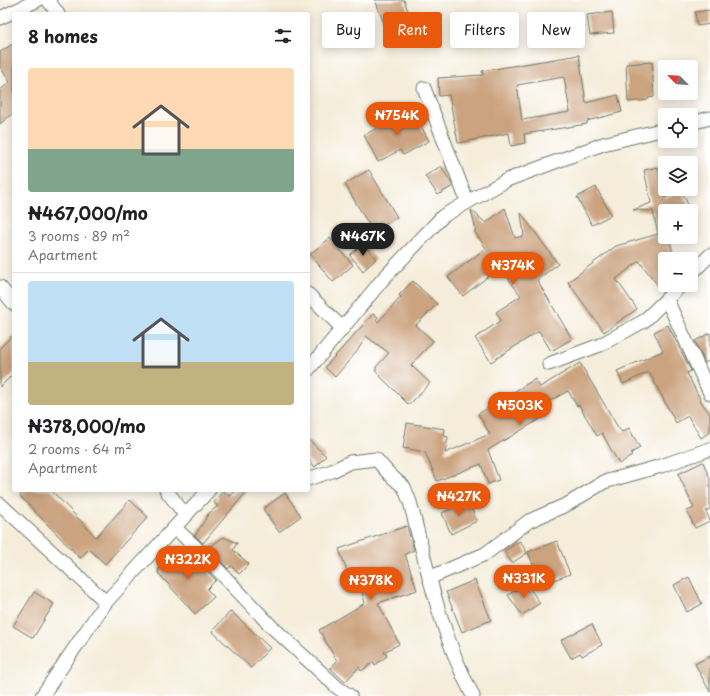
<!DOCTYPE html>
<html lang="en">
<head>
<meta charset="utf-8">
<style>
  :root { --surface:#fff; --page:#f2f2f2; --text:#202124; --muted:#757577; --line:#e0e0e0; --accent:#ea580c }
  body { margin:0; font-family:"Playpen Sans",sans-serif; background:var(--page); color:var(--text); height:100vh; display:flex; flex-direction:column; font-size:15px; white-space:nowrap }
  * { box-sizing:border-box; margin:0 }
  p { font-size:13px; color:var(--muted) }
  .icon { flex:none; width:22px; height:22px; fill:none; stroke:currentColor; stroke-width:2; stroke-linecap:round; stroke-linejoin:round }
  .map { position:relative; flex:1; overflow:hidden }
  .side { position:absolute; left:12px; top:12px; width:298px; height:480px; display:flex; flex-direction:column; background:var(--surface); border-radius:4px; box-shadow:0 2px 10px #0003 }
  .side>* { flex:none }
  .hud { position:absolute; left:322px; top:12px; width:328px; height:36px; display:flex; gap:8px }
  .needle { width:26px; rotate:294deg }
  .fabs { position:absolute; left:658px; top:60px; display:grid; gap:8px }
  .fabs a { display:grid; place-items:center; width:40px; height:40px; border-radius:4px; background:var(--surface); box-shadow:0 2px 10px #0003; font-size:20px }
  .price { position:absolute; translate:-50% -34px; padding:0 9px; border-radius:14px; background:var(--accent); color:#fff; font-size:13px; line-height:26px; filter:drop-shadow(0 1px 2px #0008) }
  .price::after { content:''; position:absolute; left:50%; top:24px; width:12px; height:9px; margin-left:-6px; background:inherit; clip-path:polygon(0 0,100% 0,50% 100%) }
  .price.on { background:#222; color:#fff }
  ul { padding:0; list-style:none }
  li { display:grid; align-content:center; gap:8px; height:212px; padding:0 16px }
  li+li { border-top:1px solid var(--line) }
  li span { display:grid; place-items:center; height:124px; border-radius:4px; color:#555 }
  li>.icon { margin-inline-start:auto }
  span .icon { width:72px; height:72px; fill:#fffc; stroke-width:1 }
  li b { font-size:17px }
  h2 { display:flex; justify-content:space-between; align-items:center; height:48px; padding:0 16px; font-size:17px }
  .chip { padding:0 14px; border-radius:4px; background:var(--surface); box-shadow:0 2px 10px #0003; font-size:14px; line-height:36px }
  .chip.on { background:var(--accent); color:#fff }
  .map>svg:first-child { display:block }
  .building { fill:#cba37f; fill-rule:evenodd }
  .lines { fill:none; stroke-linecap:round; stroke-linejoin:round }
  .street-casing { stroke:#6a7a6e; stroke-width:15 }
  .street { stroke:#fff; stroke-width:13 }
</style>
</head>
<body>
<div class="map">
<svg width="710" height="696" viewBox="0 0 710 696">
  <rect width="100%" height="100%" fill="#fff"/>
  <filter id="ink" filterUnits="userSpaceOnUse"><feTurbulence type="fractalNoise" baseFrequency=".025" numOctaves="2"/><feDisplacementMap in="SourceGraphic" scale="8" xChannelSelector="R" yChannelSelector="G"/><feConvolveMatrix kernelMatrix="1 2 1 2 8 2 1 2 1" color-interpolation-filters="sRGB"/></filter>
  <filter id="wash" filterUnits="userSpaceOnUse"><feTurbulence type="fractalNoise" baseFrequency=".012" numOctaves="4" result="noise"/><feDisplacementMap in="SourceGraphic" scale="16" xChannelSelector="R" yChannelSelector="G"/><feGaussianBlur stdDeviation="0.9" result="paint"/><feColorMatrix in="noise" values="0 0 0 0 0 0 0 0 0 0 0 0 0 0 0 0 0 1.4 0 .05"/><feComposite in="paint" operator="in"/></filter>
  <g filter="url(#wash)">
    <rect width="100%" height="100%" fill="#f5ecd9"/>
    <g id="blocks">
      <g class="building">
        <polygon points="375,0 404,0 414,27 389,36"/>
        <polygon points="710,10 710,24 697,26 695,12"/>
        <polygon points="612,12 614,33 590,35 587,15"/>
        <polygon points="14,43 14,112 0,124 0,90 10,82 0,67 0,52"/>
        <path d="M579,55L586,103L618,95L622,112L587,121V124L524,134L525,143L511,146L509,133L458,143L449,95L439,96L438,78L483,75L482,71ZM564,77L570,112L522,120L517,85Z"/>
        <polygon points="652,62 654,97 648,98 648,100 628,102 626,64"/>
        <polygon points="412,109 429,141 403,155 400,150 378,162 364,135"/>
        <polygon points="441,166 453,186 438,195 425,176"/>
        <polygon points="658,167 665,198 682,191 688,205 674,211 665,211 665,237 669,237 673,253 668,254 671,259 665,259 665,289 663,292 639,261 616,279 637,309 604,332 568,282 616,246 658,234 653,211 633,210 651,203 644,170"/>
        <polygon points="369,170 397,217 373,232 345,184"/>
        <polygon points="596,187 611,215 592,225 577,197"/>
        <polygon points="505,208 515,238 524,236 521,213 558,264 537,280 572,339 551,351 539,331 491,362 475,338 501,320 496,312 521,296 500,267 463,296 448,277 486,248 474,231 476,230 471,210 486,223"/>
        <polygon points="330,238 353,265 333,282 310,254"/>
        <polygon points="363,244 376,259 363,271 350,255"/>
        <polygon points="413,281 437,304 416,325 433,341 411,365 430,383 409,405 376,372 376,367 389,353 366,336 358,350 335,377 325,367 373,314 378,317 376,320 378,322 401,297 399,295"/>
        <polygon points="668,325 691,371 687,373 702,403 710,414 710,432 701,438 688,416 676,423 649,372 623,384 617,371 663,351 654,332"/>
        <polygon points="710,333 710,360 705,363 695,341"/>
        <polygon points="14,334 14,373 0,387 0,348"/>
        <polygon points="580,363 619,429 622,432 629,428 640,448 631,453 632,456 619,464 602,433 597,436 579,405 577,406 568,391 544,404 550,413 488,450 499,480 488,484 481,464 437,481 425,452 403,448 407,423 445,429 444,436 448,437 445,453 490,434 478,414 535,379 540,387"/>
        <polygon points="308,439 326,456 315,467 308,459"/>
        <polygon points="703,462 710,479 710,509 706,511 710,521 695,528 687,511 694,508 678,474"/>
        <polygon points="26,490 51,490 96,537 130,500 148,517 105,564 89,549 80,558 20,496"/>
        <polygon points="237,490 248,490 203,543 195,536 209,513 218,506 214,503 223,491 230,496"/>
        <polygon points="285,493 301,516 279,532 263,509"/>
        <polygon points="468,501 477,521 451,534 442,513"/>
        <polygon points="407,526 414,550 405,554 417,590 378,603 399,644 384,652 387,656 375,665 374,662 361,671 359,667 345,682 330,668 337,661 319,630 365,603 358,579 351,581 339,549"/>
        <polygon points="224,537 237,543 233,550 249,564 239,574 231,566 228,569 208,548"/>
        <polygon points="520,541 527,553 512,563 504,551"/>
        <polygon points="557,541 570,574 541,585 528,552"/>
        <polygon points="183,547 216,580 207,589 214,597 195,614 158,573 159,569"/>
        <polygon points="689,577 702,604 687,612 674,585"/>
        <polygon points="475,580 491,620 462,632 446,592"/>
        <polygon points="526,583 540,603 522,615 508,595"/>
        <polygon points="34,592 54,604 33,638 13,626"/>
        <polygon points="231,611 270,648 251,668 212,631"/>
        <polygon points="592,624 602,645 582,656 580,653 571,658 561,640"/>
        <polygon points="710,656 710,692 695,664"/>
      </g>
    </g>
  </g>
  <g filter="url(#ink)">
    <use href="#blocks" fill-opacity="0" stroke="#6a7a6e" stroke-width="1"/>
    <g class="lines">
      <g class="street-casing">
        <g id="street">
          <polyline points="48,0 58,14"/>
          <polyline points="0,18 38,0"/>
          <polyline points="424,88 467,201"/>
          <polyline points="691,123 710,118"/>
          <polyline points="691,274 710,255"/>
          <polyline points="0,287 14,304"/>
          <polyline points="308,294 342,328"/>
          <polyline points="667,300 710,393"/>
          <polyline points="549,364 600,345 644,321 681,285"/>
          <polyline points="308,370 383,279 443,216 507,180 603,144 665,129"/>
          <path d="M308,479L332,471L350,462L376,459L390,475L404,487L410,502C427,568 441,635 473,696"/>
          <polyline points="166,490 186,516"/>
          <polyline points="0,504 106,602"/>
          <polyline points="175,528 203,554 271,626 338,688 350,696"/>
          <polyline points="429,578 485,554 529,521 568,504 604,482 661,466 710,449"/>
          <polyline points="42,696 106,602 209,490"/>
        </g>
      </g>
      <use href="#street" class="street"/>
    </g>
  </g>
</svg>
<div class="fabs">
<a><svg class="needle" viewBox="-14 -14 28 28"><path d="M0-13l5 13h-10z" fill="#e53935"/><path d="M0 13l5-13h-10z" fill="#757577"/></svg></a>
<a><svg class="icon" aria-label="locate" viewBox="0 0 24 24"><circle cx="12" cy="12" r="6"/><path d="M12 2v4M12 18v4M2 12h4M18 12h4"/></svg></a>
<a><svg class="icon" aria-label="layers" viewBox="0 0 24 24"><path d="M12 4l9 5-9 5-9-5zM3 14l9 5 9-5"/></svg></a>
<a>+</a>
<a>−</a>
</div>
<b class="price" style="left:397px;top:136px">₦754K</b>
<b class="price on" style="left:363px;top:257px">₦467K</b>
<b class="price" style="left:513px;top:286px">₦374K</b>
<b class="price" style="left:520px;top:426px">₦503K</b>
<b class="price" style="left:459px;top:517px">₦427K</b>
<b class="price" style="left:188px;top:580px">₦322K</b>
<b class="price" style="left:524px;top:599px">₦331K</b>
<b class="price" style="left:371px;top:601px">₦378K</b>
<div class="hud">
<a class="chip">Buy</a>
<a class="chip on">Rent</a>
<a class="chip">Filters</a>
<a class="chip">New</a>
</div>
<section class="side">
<h2>8 homes<svg class="icon" aria-label="filters" viewBox="0 0 24 24"><path d="M4 7h16M4 17h16"/><circle cx="9" cy="7" r="2"/><circle cx="15" cy="17" r="2"/></svg></h2>
<ul>
<li><span style="background:linear-gradient(#ffd9b3 65%,#7fa58c 0)"><svg class="icon" aria-label="home" viewBox="0 0 24 24"><path d="M3 11l9-7 9 7M6 9v11h12V9"/></svg></span><div><b>₦467,000/mo</b><p>3 rooms · 89 m²</p><p>Apartment</p></div></li>
<li><span style="background:linear-gradient(#bfe0f5 65%,#c2b280 0)"><svg class="icon" aria-label="home" viewBox="0 0 24 24"><path d="M3 11l9-7 9 7M6 9v11h12V9"/></svg></span><div><b>₦378,000/mo</b><p>2 rooms · 64 m²</p><p>Apartment</p></div></li>
</ul>
</section>
</div>
</body>
</html>
